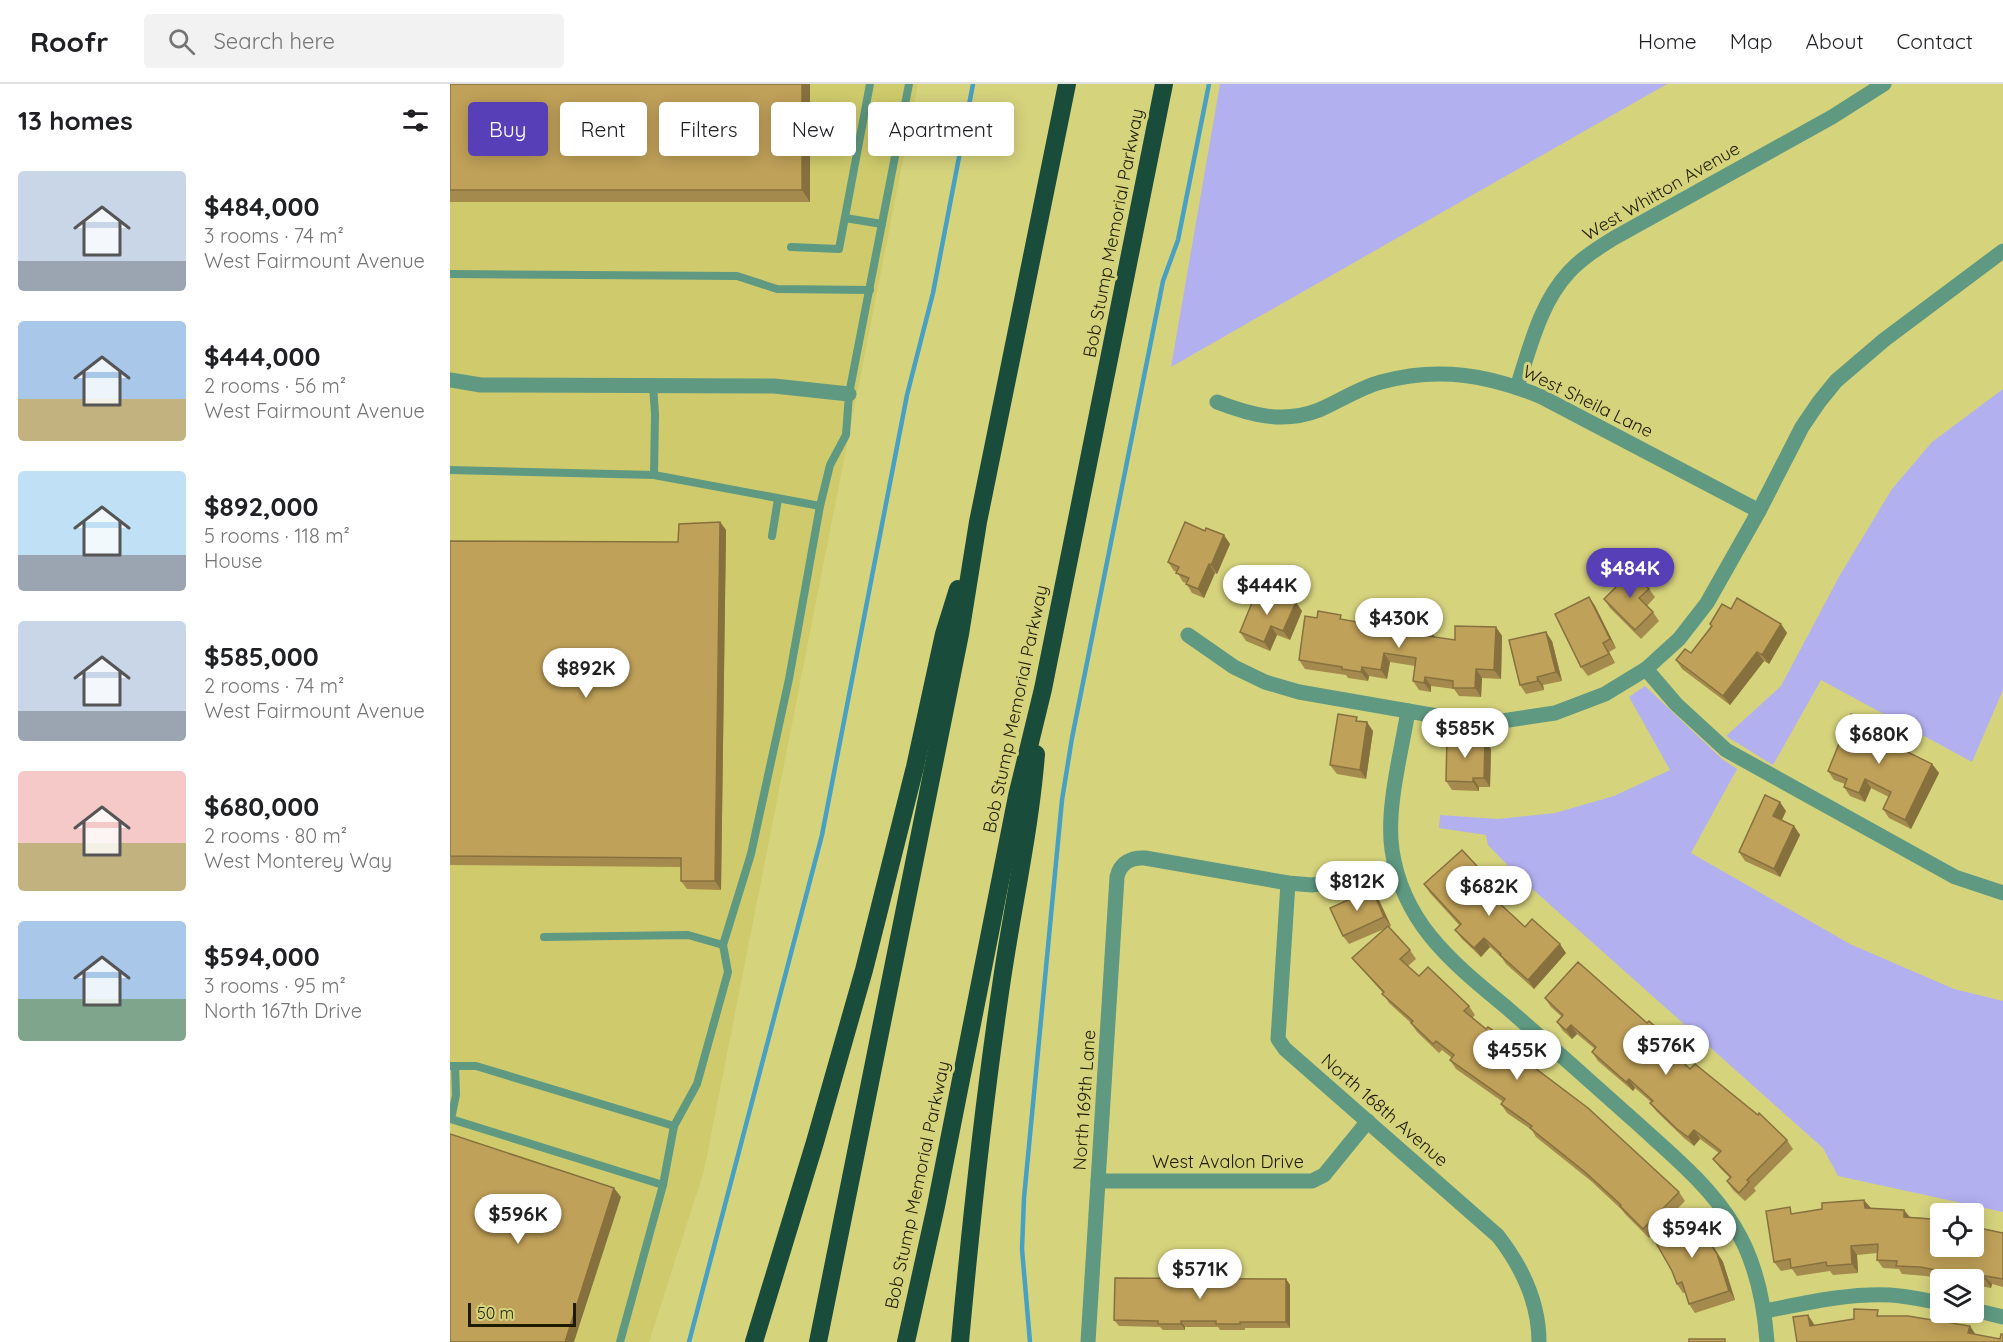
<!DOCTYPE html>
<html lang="en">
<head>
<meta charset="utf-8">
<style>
  :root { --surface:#fff; --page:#f2f2f2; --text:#202124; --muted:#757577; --line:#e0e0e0; --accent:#573fb7 }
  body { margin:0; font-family:Quicksand,sans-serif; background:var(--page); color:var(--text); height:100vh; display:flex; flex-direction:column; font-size:22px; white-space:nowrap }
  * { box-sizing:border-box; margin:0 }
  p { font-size:20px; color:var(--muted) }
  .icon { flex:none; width:33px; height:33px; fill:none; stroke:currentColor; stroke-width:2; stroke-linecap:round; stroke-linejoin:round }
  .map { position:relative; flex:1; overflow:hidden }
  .panel { display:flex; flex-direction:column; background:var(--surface); width:450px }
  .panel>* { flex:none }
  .banner { position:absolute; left:18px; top:18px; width:570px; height:54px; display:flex; gap:12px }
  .fabs { position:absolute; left:1480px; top:1119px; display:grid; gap:12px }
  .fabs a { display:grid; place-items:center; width:54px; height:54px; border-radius:6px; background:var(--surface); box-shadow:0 3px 15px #0003; font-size:30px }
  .scale { position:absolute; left:18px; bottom:15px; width:108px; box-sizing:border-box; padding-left:6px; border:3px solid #1d1c02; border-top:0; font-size:16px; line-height:21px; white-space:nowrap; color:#1d1c02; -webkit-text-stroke:4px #d6d37d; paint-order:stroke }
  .price { position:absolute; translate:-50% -51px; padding:0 14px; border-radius:21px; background:#fff; color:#222; font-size:20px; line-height:39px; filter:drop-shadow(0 2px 3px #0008) }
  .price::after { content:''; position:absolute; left:50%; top:36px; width:18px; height:14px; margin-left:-9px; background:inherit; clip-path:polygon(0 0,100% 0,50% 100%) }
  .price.selected { background:var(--accent); color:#fff }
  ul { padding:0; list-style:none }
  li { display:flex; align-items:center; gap:18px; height:150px; padding:0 18px }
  li span { display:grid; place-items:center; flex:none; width:168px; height:120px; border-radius:6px; color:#555 }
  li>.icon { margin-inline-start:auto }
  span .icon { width:72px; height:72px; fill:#fffc; stroke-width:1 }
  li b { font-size:26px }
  h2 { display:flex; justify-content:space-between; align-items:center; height:72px; padding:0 18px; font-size:26px }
  .chip { padding:0 21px; border-radius:6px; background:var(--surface); box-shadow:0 3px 15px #0003; font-size:21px; line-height:54px }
  .chip.selected { background:var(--accent); color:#fff }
  header { display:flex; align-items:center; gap:36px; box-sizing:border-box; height:84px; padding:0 30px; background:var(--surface); border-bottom:2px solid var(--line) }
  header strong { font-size:28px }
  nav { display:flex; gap:33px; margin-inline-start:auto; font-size:21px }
  .search { width:420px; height:54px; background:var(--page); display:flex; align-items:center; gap:15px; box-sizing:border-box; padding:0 21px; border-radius:6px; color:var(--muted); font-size:22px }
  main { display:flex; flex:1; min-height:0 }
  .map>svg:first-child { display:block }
  .built { fill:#cfcb6c }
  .green { fill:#b3b0f0 }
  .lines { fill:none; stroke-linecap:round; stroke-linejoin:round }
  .stream { stroke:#48a0c2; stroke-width:4.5 }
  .lane { stroke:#5f9982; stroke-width:8 }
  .street { stroke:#5f9982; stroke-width:15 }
  .highway { stroke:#194c3a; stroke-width:18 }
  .wall { fill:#a58a4d }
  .shaded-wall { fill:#86713e }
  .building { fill:#c0a159; stroke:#86713e; stroke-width:1.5 }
  .labels { text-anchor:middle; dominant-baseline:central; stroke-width:6; stroke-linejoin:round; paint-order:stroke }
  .street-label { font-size:18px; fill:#1d1c02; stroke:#d6d37d }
</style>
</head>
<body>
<header>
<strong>Roofr</strong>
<div class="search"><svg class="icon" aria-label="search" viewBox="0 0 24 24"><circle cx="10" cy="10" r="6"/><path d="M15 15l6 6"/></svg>Search here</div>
<nav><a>Home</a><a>Map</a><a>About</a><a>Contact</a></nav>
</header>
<main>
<section class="panel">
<h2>13 homes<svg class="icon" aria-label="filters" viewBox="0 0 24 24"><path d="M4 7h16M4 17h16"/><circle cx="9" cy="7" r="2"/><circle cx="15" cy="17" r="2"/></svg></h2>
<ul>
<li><span style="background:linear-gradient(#c9d6e8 75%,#9aa5b1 0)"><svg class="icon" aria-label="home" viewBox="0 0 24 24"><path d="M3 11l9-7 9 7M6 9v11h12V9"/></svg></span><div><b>$484,000</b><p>3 rooms · 74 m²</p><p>West Fairmount Avenue</p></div></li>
<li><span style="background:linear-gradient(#a9c7e8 65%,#c2b280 0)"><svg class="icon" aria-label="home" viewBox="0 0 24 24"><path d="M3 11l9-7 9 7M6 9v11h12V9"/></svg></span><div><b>$444,000</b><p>2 rooms · 56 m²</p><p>West Fairmount Avenue</p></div></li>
<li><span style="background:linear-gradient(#bfe0f5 70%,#9aa5b1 0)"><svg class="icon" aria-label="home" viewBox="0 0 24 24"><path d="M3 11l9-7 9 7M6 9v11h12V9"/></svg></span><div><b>$892,000</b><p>5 rooms · 118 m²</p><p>House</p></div></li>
<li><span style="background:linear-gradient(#c9d6e8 75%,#9aa5b1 0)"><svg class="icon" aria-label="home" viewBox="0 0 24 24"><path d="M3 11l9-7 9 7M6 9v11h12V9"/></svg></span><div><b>$585,000</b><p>2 rooms · 74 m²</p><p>West Fairmount Avenue</p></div></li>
<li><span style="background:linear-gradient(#f6c9c9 60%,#c2b280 0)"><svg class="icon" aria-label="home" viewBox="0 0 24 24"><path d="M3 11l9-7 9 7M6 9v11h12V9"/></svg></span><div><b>$680,000</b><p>2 rooms · 80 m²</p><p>West Monterey Way</p></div></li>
<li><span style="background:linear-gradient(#a9c7e8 65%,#7fa58c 0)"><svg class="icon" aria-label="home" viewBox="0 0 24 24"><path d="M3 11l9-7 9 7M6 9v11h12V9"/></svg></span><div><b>$594,000</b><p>3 rooms · 95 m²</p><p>North 167th Drive</p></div></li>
</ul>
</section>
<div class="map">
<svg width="1553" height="1258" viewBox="0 0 1553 1258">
  <rect width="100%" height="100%" fill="#d6d37d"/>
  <polygon class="built" points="0,0 468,0 254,1087 199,1258 0,1258"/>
  <g class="green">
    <polygon points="770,0 1217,0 721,283"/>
    <polygon points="1553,305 1553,606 1522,678 1371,596 1323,681 1276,652 1331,602 1390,491 1442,405 1482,358"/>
    <polygon points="1195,602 1272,675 1287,685 1241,769 1400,860 1504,905 1553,917 1553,1128 1388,1092 1373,1064 1069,793 1038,761 1036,751 989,744 990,731 1048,735 1105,729 1164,712 1220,686 1179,613"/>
  </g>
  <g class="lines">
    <g class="stream">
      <polyline points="239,1258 372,751 457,311 483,209 523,0"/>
      <polyline points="580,1258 572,1165 574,1114 612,716 622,654 713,197 728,156 759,0"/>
    </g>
    <g class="lane">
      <polyline points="395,134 432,140"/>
      <polyline points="341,163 389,165 420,0"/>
      <polyline points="0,190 287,192 327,205 420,206"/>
      <polyline points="0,386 204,391 205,330 203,302"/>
      <polyline points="204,391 370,422"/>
      <polyline points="322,452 328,415"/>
      <polyline points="94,853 238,851 273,861"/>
      <polyline points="0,982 26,982 224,1042 213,1101 170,1258"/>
      <polyline points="5,982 6,1011 1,1035 213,1101"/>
      <polyline points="224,1042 247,1000 278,888 273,861 301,770 339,595 370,422 380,381 396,351 399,310 459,0"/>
    </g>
    <g class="street">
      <polyline points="0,296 31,301 324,302 399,310"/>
      <path d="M1067,303C1080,264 1090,219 1119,188C1132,174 1148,164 1164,154L1382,33L1434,0"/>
      <path d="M767,318C801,331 833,340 869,326C890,317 909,304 931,298C988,282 1039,291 1092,313L1309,427"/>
      <polyline points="738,551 784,583 815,598 849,608 987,632 1052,637 1105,629 1155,610 1196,585 1229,555 1257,519 1309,427 1352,343 1369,318 1386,297 1434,256 1553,167"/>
      <polyline points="1196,585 1226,620 1276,666 1505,793 1553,809"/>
      <path d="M958,627C951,670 936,724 942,766C953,840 1003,879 1056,923C1101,962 1144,1001 1188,1040C1222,1071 1260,1102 1284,1142C1306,1177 1314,1217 1317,1258"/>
      <path d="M838,799L828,955L835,965L1048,1152C1072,1183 1089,1218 1089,1258"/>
      <polyline points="648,1097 862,1097 874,1091 918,1037"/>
      <polyline points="1524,1226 1553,1233"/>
      <path d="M1315,1227C1356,1219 1398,1209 1440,1211C1457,1212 1474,1216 1491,1219"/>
      <path d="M638,1258L667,793C670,779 681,773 695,774L838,799L862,801L907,795L945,783"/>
    </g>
    <g class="highway">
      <polyline points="304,1258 365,1058 414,886 465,683 494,550 508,505"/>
      <polyline points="368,1258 510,550 528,438 617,0"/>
      <polyline points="456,1258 486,1122 567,712 593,605 714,0"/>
      <path d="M510,1258C521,1137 534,1016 552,895C563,820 580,746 586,670"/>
    </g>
  </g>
  <g class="wall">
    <rect x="0" y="0" width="360" height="118"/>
    <polygon points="270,438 276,446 271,806 237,805 231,797 231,783 0,781 0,457 228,458"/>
    <polygon points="780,460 767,490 765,489 754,514 742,509 736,499 733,498 727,488 724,487 718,478"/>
    <polygon points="1164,495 1199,505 1205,513 1197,522 1203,528 1209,537 1191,555 1160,524 1154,515 1168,501"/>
    <polygon points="1139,513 1145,522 1166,564 1159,568 1165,579 1138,592 1131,583"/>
    <polygon points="1281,525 1331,540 1337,549 1319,580 1314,577 1280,621 1232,585 1226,576 1241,569 1261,542 1260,540"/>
    <polygon points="852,527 840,556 827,551 820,567 796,557 790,548"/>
    <polygon points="867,534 894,536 930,542 933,546 956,550 1005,556 1046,543 1052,552 1051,595 1032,594 1031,613 1009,612 1004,605 981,602 981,608 969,606 963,597 965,582 940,578 937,595 919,592 918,597 898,594 896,591 855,585 849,576"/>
    <polygon points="1102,557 1112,597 1093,601 1094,606 1076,610 1070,601"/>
    <polygon points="923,647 916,695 887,690 880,681"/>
    <polygon points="1442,653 1440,659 1482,680 1489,689 1461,745 1439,734 1433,725 1439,713 1421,704 1415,718 1400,712 1394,703 1395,700 1384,696 1378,687"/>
    <polygon points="1020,656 1041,665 1040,703 1029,703 1029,707 1002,706 996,697"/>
    <polygon points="1336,727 1332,736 1344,742 1350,751 1330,793 1295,777 1289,768"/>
    <polygon points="1040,796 1046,805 1040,810 1075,843 1116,869 1084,905 1056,880 1052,874 1040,863 1031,873 1012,855 1005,846 1010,842 980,809 974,800"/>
    <polygon points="928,814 941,842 939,843 960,866 966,875 958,882 969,892 1019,922 1025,931 1022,934 1036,945 1077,970 1083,979 1082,981 1229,1108 1235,1117 1204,1149 1247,1136 1273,1178 1285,1216 1245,1229 1239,1220 1236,1208 1233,1209 1227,1200 1222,1187 1201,1151 1199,1154 1176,1131 1171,1125 1141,1097 1086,1053 1082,1046 1057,1029 1051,1020 1053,1018 1006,985 1000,976 1002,974 992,966 989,969 967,948 961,939 939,919 933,909 909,882 902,874 934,845 899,860 893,852"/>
    <polygon points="1095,914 1233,970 1228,974 1240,985 1337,1056 1343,1065 1304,1104 1306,1107 1295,1117 1283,1106 1277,1097 1280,1094 1270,1084 1263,1075 1269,1069 1250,1055 1244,1062 1234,1054 1207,1028 1200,1019 1201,1018 1185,1004 1183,1007 1148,977 1142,968 1145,965 1127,950 1122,955 1113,947 1107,938 1112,933 1101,923"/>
    <polygon points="1420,1124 1454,1126 1460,1133 1524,1137 1526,1140 1526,1143 1553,1149 1553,1203 1542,1200 1541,1204 1524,1201 1524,1196 1495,1196 1476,1192 1452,1190 1449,1185 1433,1184 1427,1176 1427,1169 1407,1171 1408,1189 1383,1191 1380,1187 1347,1192 1342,1185 1331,1187 1324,1178 1345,1130"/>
    <polygon points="836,1195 840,1201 840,1244 795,1244 795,1246 770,1246 768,1243 735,1243 735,1246 713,1246 710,1243 669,1242 664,1236"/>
  </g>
  <g class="shaded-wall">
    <polygon points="352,0 360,0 360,118 352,106"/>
    <polygon points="270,438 276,446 271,806 265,797"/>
    <polygon points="774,451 780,460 767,490 761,481"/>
    <polygon points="759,480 765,489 754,514 748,505"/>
    <polygon points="1139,513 1145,522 1166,564 1160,555"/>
    <polygon points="846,518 852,527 840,556 833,547"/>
    <polygon points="1331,540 1337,549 1319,580 1312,571"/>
    <polygon points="821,542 827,551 820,567 814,558"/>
    <polygon points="1046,543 1052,552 1051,595 1044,586"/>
    <polygon points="979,544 985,553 977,552"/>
    <polygon points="1096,548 1102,557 1112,597 1106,588"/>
    <polygon points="1153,559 1159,568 1165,579 1159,570"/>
    <polygon points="1307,568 1314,577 1280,621 1273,612"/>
    <polygon points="934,569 940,578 937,595 931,586"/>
    <polygon points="912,583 919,592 918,597 911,588"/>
    <polygon points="1026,585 1032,594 1031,613 1025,604"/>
    <polygon points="975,593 981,602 981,608 974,599"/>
    <polygon points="1087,593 1093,601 1094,606 1088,597"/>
    <polygon points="917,638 923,647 916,695 910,686"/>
    <polygon points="1436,644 1442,653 1438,664 1431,655"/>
    <polygon points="1035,656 1041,665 1040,703 1034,694"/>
    <polygon points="1482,680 1489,689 1461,745 1455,736"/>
    <polygon points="1023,694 1029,703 1029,707 1023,698"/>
    <polygon points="1415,695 1421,704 1415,718 1409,709"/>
    <polygon points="1330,718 1336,727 1329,741 1323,732"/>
    <polygon points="1344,742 1350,751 1330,793 1324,785"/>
    <polygon points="922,805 928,814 941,842 934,833"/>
    <polygon points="1034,854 1040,863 1031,873 1024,864"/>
    <polygon points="1110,860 1116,869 1084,905 1078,896"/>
    <polygon points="1121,941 1127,950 1122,955 1116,946"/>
    <polygon points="1226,961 1233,970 1227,976 1221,967"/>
    <polygon points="1077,970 1083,979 1080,984 1073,975"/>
    <polygon points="1179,995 1185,1004 1183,1007 1176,998"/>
    <polygon points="1244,1046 1250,1055 1244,1062 1238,1053"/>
    <polygon points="164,1104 171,1113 124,1258 115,1258"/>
    <polygon points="1414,1116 1421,1124 1415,1124"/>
    <polygon points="1454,1126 1461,1135 1454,1133"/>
    <polygon points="1241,1128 1273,1178 1285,1216 1279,1207"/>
    <polygon points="1401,1162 1407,1171 1408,1189 1402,1180"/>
    <polygon points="1535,1192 1542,1200 1541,1204 1535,1195"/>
    <polygon points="836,1195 840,1201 840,1244 836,1238"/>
    <polygon points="1358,1231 1364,1240 1366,1251 1360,1242"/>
    <polygon points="731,1237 735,1243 735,1246 731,1240"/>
    <polygon points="1520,1242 1526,1251 1518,1249"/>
  </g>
  <g class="building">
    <rect x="0" y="0" width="352" height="106"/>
    <polygon points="270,438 265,797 231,797 231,774 0,772 0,457 228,458 229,440"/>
    <polygon points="735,438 755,447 756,444 774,451 761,481 759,480 748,505 736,500 739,494 726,489 729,483 718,478"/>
    <polygon points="1177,482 1199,505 1189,514 1203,528 1185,546 1154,515 1169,500 1164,495"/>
    <polygon points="806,509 824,516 827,510 846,518 833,547 821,542 814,558 790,548"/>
    <polygon points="1139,513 1160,555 1153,559 1159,570 1131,583 1105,530"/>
    <polygon points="1287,514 1331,540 1312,571 1307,568 1273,612 1226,576 1235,565 1241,569 1262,542 1260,540 1272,520 1281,525"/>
    <polygon points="868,527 891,531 890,535 930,542 929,546 956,550 958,541 979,544 977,552 1005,556 1005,542 1046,543 1044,586 1026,585 1025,604 1003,604 1003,597 975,593 974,599 963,597 966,574 934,569 931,586 912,583 911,588 892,585 892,583 849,576 855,532 867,534"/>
    <polygon points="1096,548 1106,588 1087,593 1088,597 1070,601 1059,556"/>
    <polygon points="888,630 907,633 906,637 917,638 910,686 880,681"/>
    <polygon points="1401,630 1436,644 1431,655 1482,680 1455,736 1433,725 1441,708 1415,695 1409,709 1394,703 1397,695 1378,687"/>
    <polygon points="997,650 1016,651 1016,656 1035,656 1034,694 1023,694 1023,698 996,697"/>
    <polygon points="1315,711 1330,718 1323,732 1344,742 1324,785 1289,768"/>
    <polygon points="1012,766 1040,796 1032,803 1075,843 1082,835 1110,860 1078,896 1050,871 1051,870 1034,854 1024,864 1005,846 1011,840 974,800"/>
    <polygon points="922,805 934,833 893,852 880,824"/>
    <polygon points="938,842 960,866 950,875 969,892 978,883 1019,922 1014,927 1036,945 1038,943 1077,970 1073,975 1138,1024 1229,1108 1193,1145 1170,1122 1171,1121 1135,1088 1080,1044 1082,1042 1051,1020 1055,1015 1000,976 1004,971 986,957 983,960 961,939 963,937 932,910 934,908 902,874"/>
    <polygon points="1128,878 1197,939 1199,937 1226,961 1221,967 1240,985 1245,980 1308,1031 1309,1029 1337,1056 1297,1096 1299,1098 1289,1109 1277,1097 1281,1093 1263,1075 1271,1067 1244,1046 1238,1053 1227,1045 1200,1019 1203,1017 1179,995 1176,998 1142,968 1146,963 1121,941 1116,946 1107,938 1113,931 1095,914"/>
    <polygon points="0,1050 164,1104 115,1258 0,1258"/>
    <polygon points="1414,1116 1415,1124 1454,1126 1454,1133 1481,1135 1483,1124 1511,1130 1491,1130 1491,1162 1524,1162 1524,1143 1553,1149 1553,1195 1535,1192 1535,1195 1470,1183 1446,1182 1447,1177 1427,1176 1428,1160 1401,1162 1402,1180 1377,1182 1376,1178 1341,1184 1340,1175 1324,1178 1316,1127 1340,1123 1341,1130 1372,1125 1372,1119"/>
    <polygon points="1241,1128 1267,1170 1279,1207 1239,1220 1232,1198 1227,1200 1222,1187 1201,1150"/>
    <polygon points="665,1194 836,1195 836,1238 790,1238 790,1240 766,1240 766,1237 731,1237 731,1240 708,1240 708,1237 664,1236"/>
    <polygon points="1404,1225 1428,1226 1427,1232 1458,1232 1520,1242 1518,1249 1550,1255 1551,1250 1553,1250 1553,1258 1347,1258 1343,1233 1358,1231 1360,1242 1404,1235"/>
    <rect x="1239" y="1255" width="36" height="3"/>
  </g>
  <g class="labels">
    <g class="street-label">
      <text transform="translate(1211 107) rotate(-30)">West Whitton Avenue</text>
      <text transform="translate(663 149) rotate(-79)">Bob Stump Memorial Parkway</text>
      <text transform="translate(1138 317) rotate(26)">West Sheila Lane</text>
      <text transform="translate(565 625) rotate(-78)">Bob Stump Memorial Parkway</text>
      <text transform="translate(634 1016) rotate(-86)">North 169th Lane</text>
      <text transform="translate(935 1026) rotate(41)">North 168th Avenue</text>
      <text x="778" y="1077">West Avalon Drive</text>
      <text transform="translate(467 1101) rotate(-78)">Bob Stump Memorial Parkway</text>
    </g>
  </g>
</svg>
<div class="fabs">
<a><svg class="icon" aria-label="locate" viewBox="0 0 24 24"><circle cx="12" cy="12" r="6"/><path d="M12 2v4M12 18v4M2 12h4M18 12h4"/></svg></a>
<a><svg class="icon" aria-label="layers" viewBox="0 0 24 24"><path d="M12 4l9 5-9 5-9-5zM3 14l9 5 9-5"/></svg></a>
</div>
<div class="scale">50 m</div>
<b class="price selected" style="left:1180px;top:515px">$484K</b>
<b class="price" style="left:817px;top:532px">$444K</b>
<b class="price" style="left:949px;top:565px">$430K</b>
<b class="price" style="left:136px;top:615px">$892K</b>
<b class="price" style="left:1015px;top:675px">$585K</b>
<b class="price" style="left:1429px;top:681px">$680K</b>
<b class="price" style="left:907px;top:828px">$812K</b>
<b class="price" style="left:1039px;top:833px">$682K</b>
<b class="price" style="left:1216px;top:992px">$576K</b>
<b class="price" style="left:1067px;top:997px">$455K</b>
<b class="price" style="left:68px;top:1161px">$596K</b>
<b class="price" style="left:1242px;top:1175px">$594K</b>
<b class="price" style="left:750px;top:1216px">$571K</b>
<div class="banner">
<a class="chip selected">Buy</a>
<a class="chip">Rent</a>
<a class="chip">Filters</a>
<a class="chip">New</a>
<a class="chip">Apartment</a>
</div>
</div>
</main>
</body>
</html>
